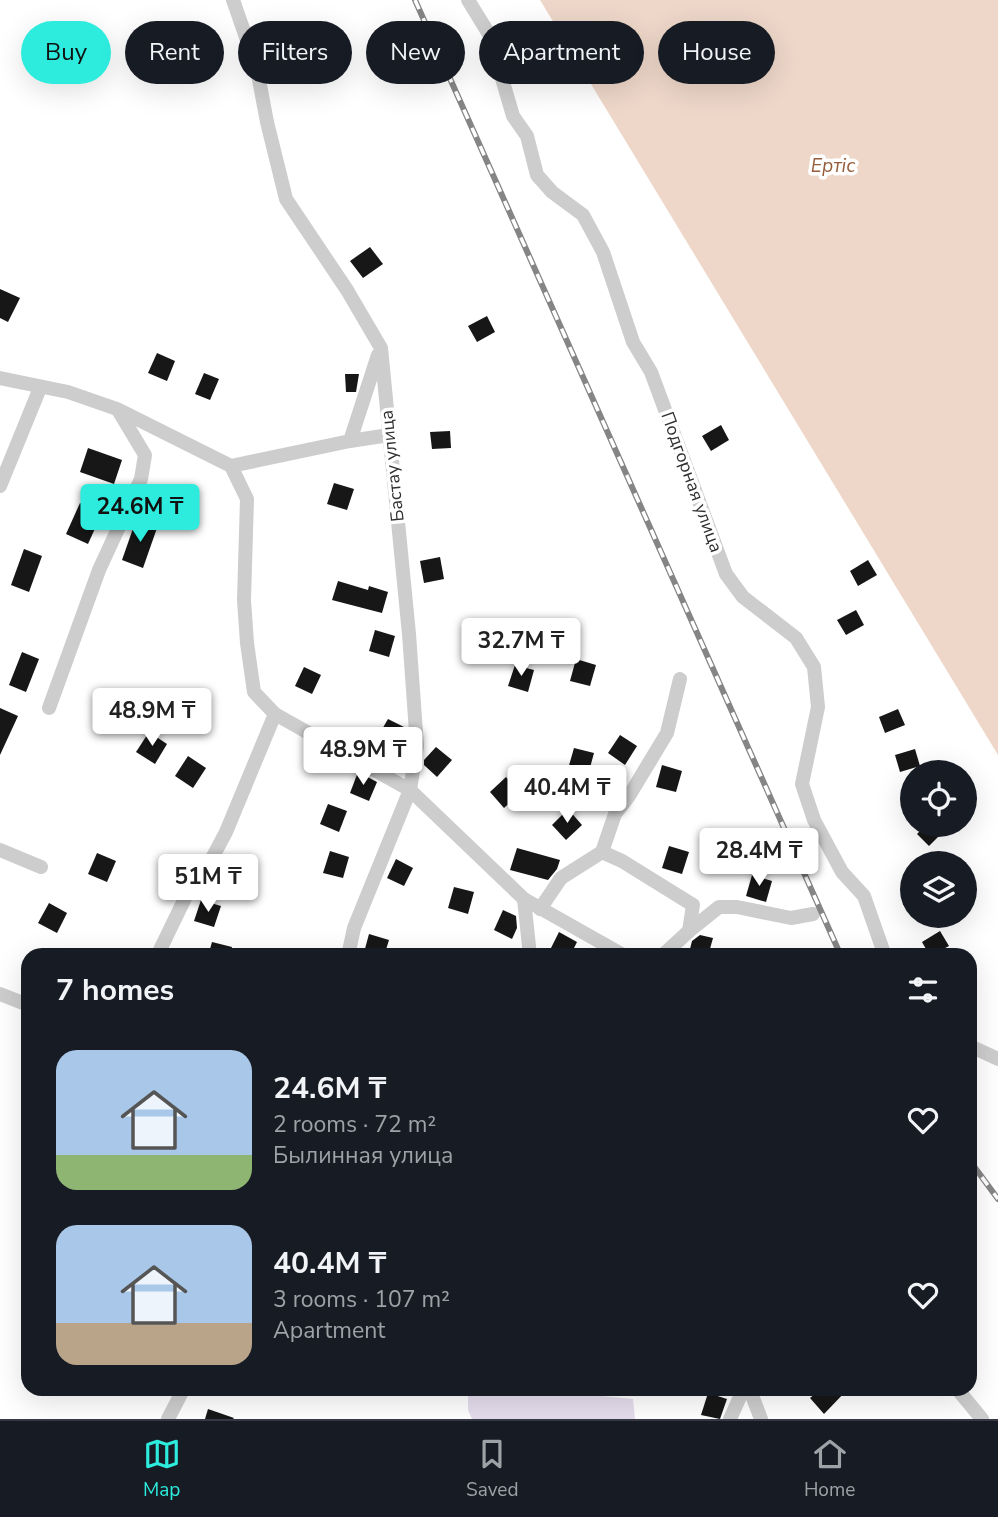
<!DOCTYPE html>
<html lang="en">
<head>
<meta charset="utf-8">
<style>
  :root { --surface:#171b24; --page:#20242c; --text:#f1f3f6; --muted:#9ea1a6; --line:#363941; --accent:#2decdd }
  body { margin:0; font-family:"Nunito Sans",sans-serif; background:var(--page); color:var(--text); height:100vh; display:flex; flex-direction:column; font-size:26px; white-space:nowrap }
  * { box-sizing:border-box; margin:0 }
  p { font-size:23px; color:var(--muted) }
  .icon { flex:none; width:38px; height:38px; fill:none; stroke:currentColor; stroke-width:2; stroke-linecap:round; stroke-linejoin:round }
  .map { position:relative; flex:1; overflow:hidden }
  .drawer { position:absolute; left:21px; top:948px; width:956px; height:448px; display:flex; flex-direction:column; background:var(--surface); border-radius:21px; box-shadow:0 7px 28px #0002 }
  .drawer>* { flex:none }
  .top-card { position:absolute; left:21px; top:21px; width:957px; height:63px; display:flex; gap:14px }
  .fabs { position:absolute; left:900px; top:760px; display:grid; gap:14px }
  .fabs a { display:grid; place-items:center; width:77px; height:77px; border-radius:50%; background:var(--surface); box-shadow:0 7px 28px #0002; font-size:35px }
  .price { position:absolute; translate:-50% -60px; padding:0 16px; border-radius:7px; background:#fff; color:#222; font-size:23px; line-height:46px; filter:drop-shadow(0 2px 4px #0008) }
  .price::after { content:''; position:absolute; left:50%; top:42px; width:21px; height:16px; margin-left:-10px; background:inherit; clip-path:polygon(0 0,100% 0,50% 100%) }
  .price.on { background:var(--accent); color:#111 }
  ul { padding:0; list-style:none }
  li { display:flex; align-items:center; gap:21px; height:175px; padding:0 35px }
  li span { display:grid; place-items:center; flex:none; width:196px; height:140px; border-radius:21px; color:#555 }
  li>.icon { margin-inline-start:auto }
  span .icon { width:84px; height:84px; fill:#fffc; stroke-width:1 }
  li b { font-size:30px }
  h2 { display:flex; justify-content:space-between; align-items:center; height:84px; padding:0 35px; font-size:30px }
  .chip { padding:0 24px; border-radius:32px; background:var(--surface); box-shadow:0 7px 28px #0002; font-size:24px; line-height:63px }
  .chip.on { background:var(--accent); color:#111 }
  .dock { display:flex; justify-content:space-around; align-items:center; height:98px; border-top:2px solid var(--line); background:var(--surface); font-size:19px; color:var(--muted) }
  .dock a { display:grid; justify-items:center; gap:4px }
  .dock .on { color:var(--accent) }
  .map>svg:first-child { display:block }
  .green { fill:#e5dded }
  .water { fill:#eed7c9 }
  .building { fill:#171717 }
  .lines { fill:none; stroke-linecap:round; stroke-linejoin:round }
  .minor { stroke:#cdcdcd; stroke-width:14 }
  .rail-casing { stroke:#858585; stroke-width:6 }
  .rail { stroke:#fff; stroke-width:3.5; stroke-dasharray:10; stroke-linecap:butt }
  .labels { text-anchor:middle; dominant-baseline:central; stroke-width:7; stroke-linejoin:round; paint-order:stroke }
  .street-label { font-size:18px; fill:#303030; stroke:#fff }
  .water-label { font-size:19px; font-style:italic; fill:#965d3a; stroke:#fff }
</style>
</head>
<body>
<div class="map">
<svg width="998" height="1419" viewBox="0 0 998 1419">
  <rect width="100%" height="100%" fill="#fff"/>
  <polygon class="green" points="468,1390 540,1390 633,1399 635,1419 472,1419 468,1410"/>
  <polygon class="water" points="540,0 998,0 998,755"/>
  <g class="building">
    <polygon points="370,247 383,264 363,278 350,261"/>
    <polygon points="0,289 20,298 8,322 0,318"/>
    <polygon points="487,316 495,332 477,342 468,326"/>
    <polygon points="157,353 175,361 167,381 148,373"/>
    <polygon points="204,373 219,379 210,400 195,394"/>
    <polygon points="345,374 359,374 356,392 346,392"/>
    <polygon points="721,425 729,440 711,451 702,436"/>
    <polygon points="450,431 451,448 432,449 430,432"/>
    <polygon points="88,448 122,460 114,484 80,472"/>
    <polygon points="334,483 354,489 347,510 327,504"/>
    <polygon points="160,489 180,495 174,516 154,510"/>
    <polygon points="80,503 102,513 88,544 66,534"/>
    <polygon points="136,520 157,528 143,568 122,560"/>
    <polygon points="24,549 42,556 29,592 11,585"/>
    <polygon points="440,557 444,579 424,583 420,561"/>
    <polygon points="868,560 877,575 858,586 850,571"/>
    <polygon points="338,581 368,590 369,586 388,592 382,613 332,600"/>
    <polygon points="856,610 864,625 846,635 837,620"/>
    <polygon points="375,630 395,636 389,657 369,651"/>
    <polygon points="22,652 39,659 26,692 9,685"/>
    <polygon points="576,659 596,665 590,686 570,681"/>
    <polygon points="515,665 534,670 528,692 508,686"/>
    <polygon points="304,667 321,675 312,694 295,686"/>
    <polygon points="0,708 18,716 0,755"/>
    <polygon points="898,709 905,725 885,733 879,717"/>
    <polygon points="388,719 406,728 395,748 377,738"/>
    <polygon points="149,732 167,744 155,764 136,752"/>
    <polygon points="620,735 637,746 625,765 608,753"/>
    <polygon points="436,747 452,760 437,777 424,765 424,760"/>
    <polygon points="574,748 594,753 588,775 568,769"/>
    <polygon points="915,749 920,766 900,772 895,755"/>
    <polygon points="188,756 206,768 193,788 175,776"/>
    <polygon points="662,765 682,771 676,792 656,787"/>
    <polygon points="358,772 377,782 369,801 350,793"/>
    <polygon points="506,777 520,793 504,808 490,792"/>
    <polygon points="328,804 347,811 339,832 320,824"/>
    <polygon points="568,809 582,825 566,840 552,825"/>
    <polygon points="927,824 937,824 944,831 929,846 917,834"/>
    <polygon points="669,846 689,852 682,874 662,868"/>
    <polygon points="517,848 560,860 557,869 548,880 510,870"/>
    <polygon points="330,851 349,857 343,878 323,873"/>
    <polygon points="97,853 116,861 107,882 88,874"/>
    <polygon points="396,859 413,868 404,886 387,878"/>
    <polygon points="752,875 772,881 766,902 746,896"/>
    <polygon points="454,887 474,892 468,914 448,908"/>
    <polygon points="201,900 221,906 214,927 194,921"/>
    <polygon points="49,903 67,913 57,933 38,923"/>
    <polygon points="503,910 516,916 517,928 512,939 494,930"/>
    <polygon points="940,931 949,946 930,956 922,942"/>
    <polygon points="559,932 577,942 570,956 555,956 549,952"/>
    <polygon points="369,934 389,940 384,956 363,956"/>
    <polygon points="700,935 713,938 708,956 689,953 692,941"/>
    <polygon points="212,942 232,947 230,956 208,956"/>
    <polygon points="820,1390 847,1390 824,1414 810,1398"/>
    <polygon points="708,1393 727,1399 720,1419 701,1415"/>
    <polygon points="208,1409 234,1418 233,1419 205,1419"/>
  </g>
  <g class="lines">
    <g class="minor">
      <polyline points="233,0 257,69 267,122 286,199 347,290 381,348 409,634 417,746 410,790 354,928 348,956"/>
      <polyline points="468,0 489,34 513,116 527,136 537,175 552,192 583,215 603,252 633,342 651,372 726,574 743,597 796,638 814,667 818,707 802,784 814,820 842,872 864,896 885,956"/>
      <polyline points="0,378 68,392 117,409 231,466 247,499 244,600 247,643 254,692 275,714 410,790 524,899 625,956"/>
      <polyline points="350,441 389,435"/>
      <polyline points="231,466 350,441 378,355"/>
      <polyline points="0,486 40,388"/>
      <polyline points="49,708 99,570 141,479 145,455 118,410"/>
      <polyline points="0,850 41,867"/>
      <polyline points="602,852 622,861 693,905 689,931 662,956"/>
      <polyline points="524,899 530,956"/>
      <polyline points="540,909 561,878 602,852 615,814 629,796 667,733 680,679"/>
      <polyline points="689,931 719,907 737,907 791,918 813,914"/>
      <polyline points="157,956 190,888 209,864 226,832 275,714"/>
      <polyline points="0,994 28,1005"/>
      <polyline points="970,1046 998,1059"/>
      <polyline points="750,1390 761,1419"/>
      <polyline points="958,1390 982,1419"/>
      <polyline points="168,1419 183,1390"/>
      <polyline points="730,1419 743,1390"/>
    </g>
    <g class="rail-casing">
      <g id="rail">
        <polyline points="415,0 841,956"/>
        <polyline points="970,1161 998,1199"/>
      </g>
    </g>
    <use href="#rail" class="rail"/>
  </g>
  <g class="labels">
    <g class="street-label">
      <text transform="translate(392 466) rotate(-96)">Бастау улица</text>
      <text transform="translate(692 482) rotate(70)">Подгорная улица</text>
    </g>
    <g class="water-label">
      <text x="833" y="166">Ертіс</text>
    </g>
  </g>
</svg>
<div class="fabs">
<a><svg class="icon" aria-label="locate" viewBox="0 0 24 24"><circle cx="12" cy="12" r="6"/><path d="M12 2v4M12 18v4M2 12h4M18 12h4"/></svg></a>
<a><svg class="icon" aria-label="layers" viewBox="0 0 24 24"><path d="M12 4l9 5-9 5-9-5zM3 14l9 5 9-5"/></svg></a>
</div>
<b class="price on" style="left:140px;top:544px">24.6M ₸</b>
<b class="price" style="left:521px;top:678px">32.7M ₸</b>
<b class="price" style="left:152px;top:748px">48.9M ₸</b>
<b class="price" style="left:363px;top:787px">48.9M ₸</b>
<b class="price" style="left:567px;top:825px">40.4M ₸</b>
<b class="price" style="left:759px;top:888px">28.4M ₸</b>
<b class="price" style="left:208px;top:914px">51M ₸</b>
<div class="top-card">
<a class="chip on">Buy</a>
<a class="chip">Rent</a>
<a class="chip">Filters</a>
<a class="chip">New</a>
<a class="chip">Apartment</a>
<a class="chip">House</a>
</div>
<section class="drawer">
<h2>7 homes<svg class="icon" aria-label="filters" viewBox="0 0 24 24"><path d="M4 7h16M4 17h16"/><circle cx="9" cy="7" r="2"/><circle cx="15" cy="17" r="2"/></svg></h2>
<ul>
<li><span style="background:linear-gradient(#a9c7e8 75%,#8fb573 0)"><svg class="icon" aria-label="home" viewBox="0 0 24 24"><path d="M3 11l9-7 9 7M6 9v11h12V9"/></svg></span><div><b>24.6M ₸</b><p>2 rooms · 72 m²</p><p>Былинная улица</p></div><svg class="icon" aria-label="heart" viewBox="0 0 24 24"><path d="M12 20l-8-8c-3-5 5-10 8-4 3-6 11-1 8 4z"/></svg></li>
<li><span style="background:linear-gradient(#a9c7e8 70%,#b9a48a 0)"><svg class="icon" aria-label="home" viewBox="0 0 24 24"><path d="M3 11l9-7 9 7M6 9v11h12V9"/></svg></span><div><b>40.4M ₸</b><p>3 rooms · 107 m²</p><p>Apartment</p></div><svg class="icon" aria-label="heart" viewBox="0 0 24 24"><path d="M12 20l-8-8c-3-5 5-10 8-4 3-6 11-1 8 4z"/></svg></li>
</ul>
</section>
</div>
<nav class="dock">
<a class="on"><svg class="icon" aria-label="map" viewBox="0 0 24 24"><path d="M3 6l6-2 6 2 6-2v14l-6 2-6-2-6 2zM9 4v14M15 6v14"/></svg>Map</a>
<a><svg class="icon" aria-label="saved" viewBox="0 0 24 24"><path d="M7 4h10v16l-5-4-5 4z"/></svg>Saved</a>
<a><svg class="icon" aria-label="home" viewBox="0 0 24 24"><path d="M3 11l9-7 9 7M6 9v11h12V9"/></svg>Home</a>
</nav>
</body>
</html>
